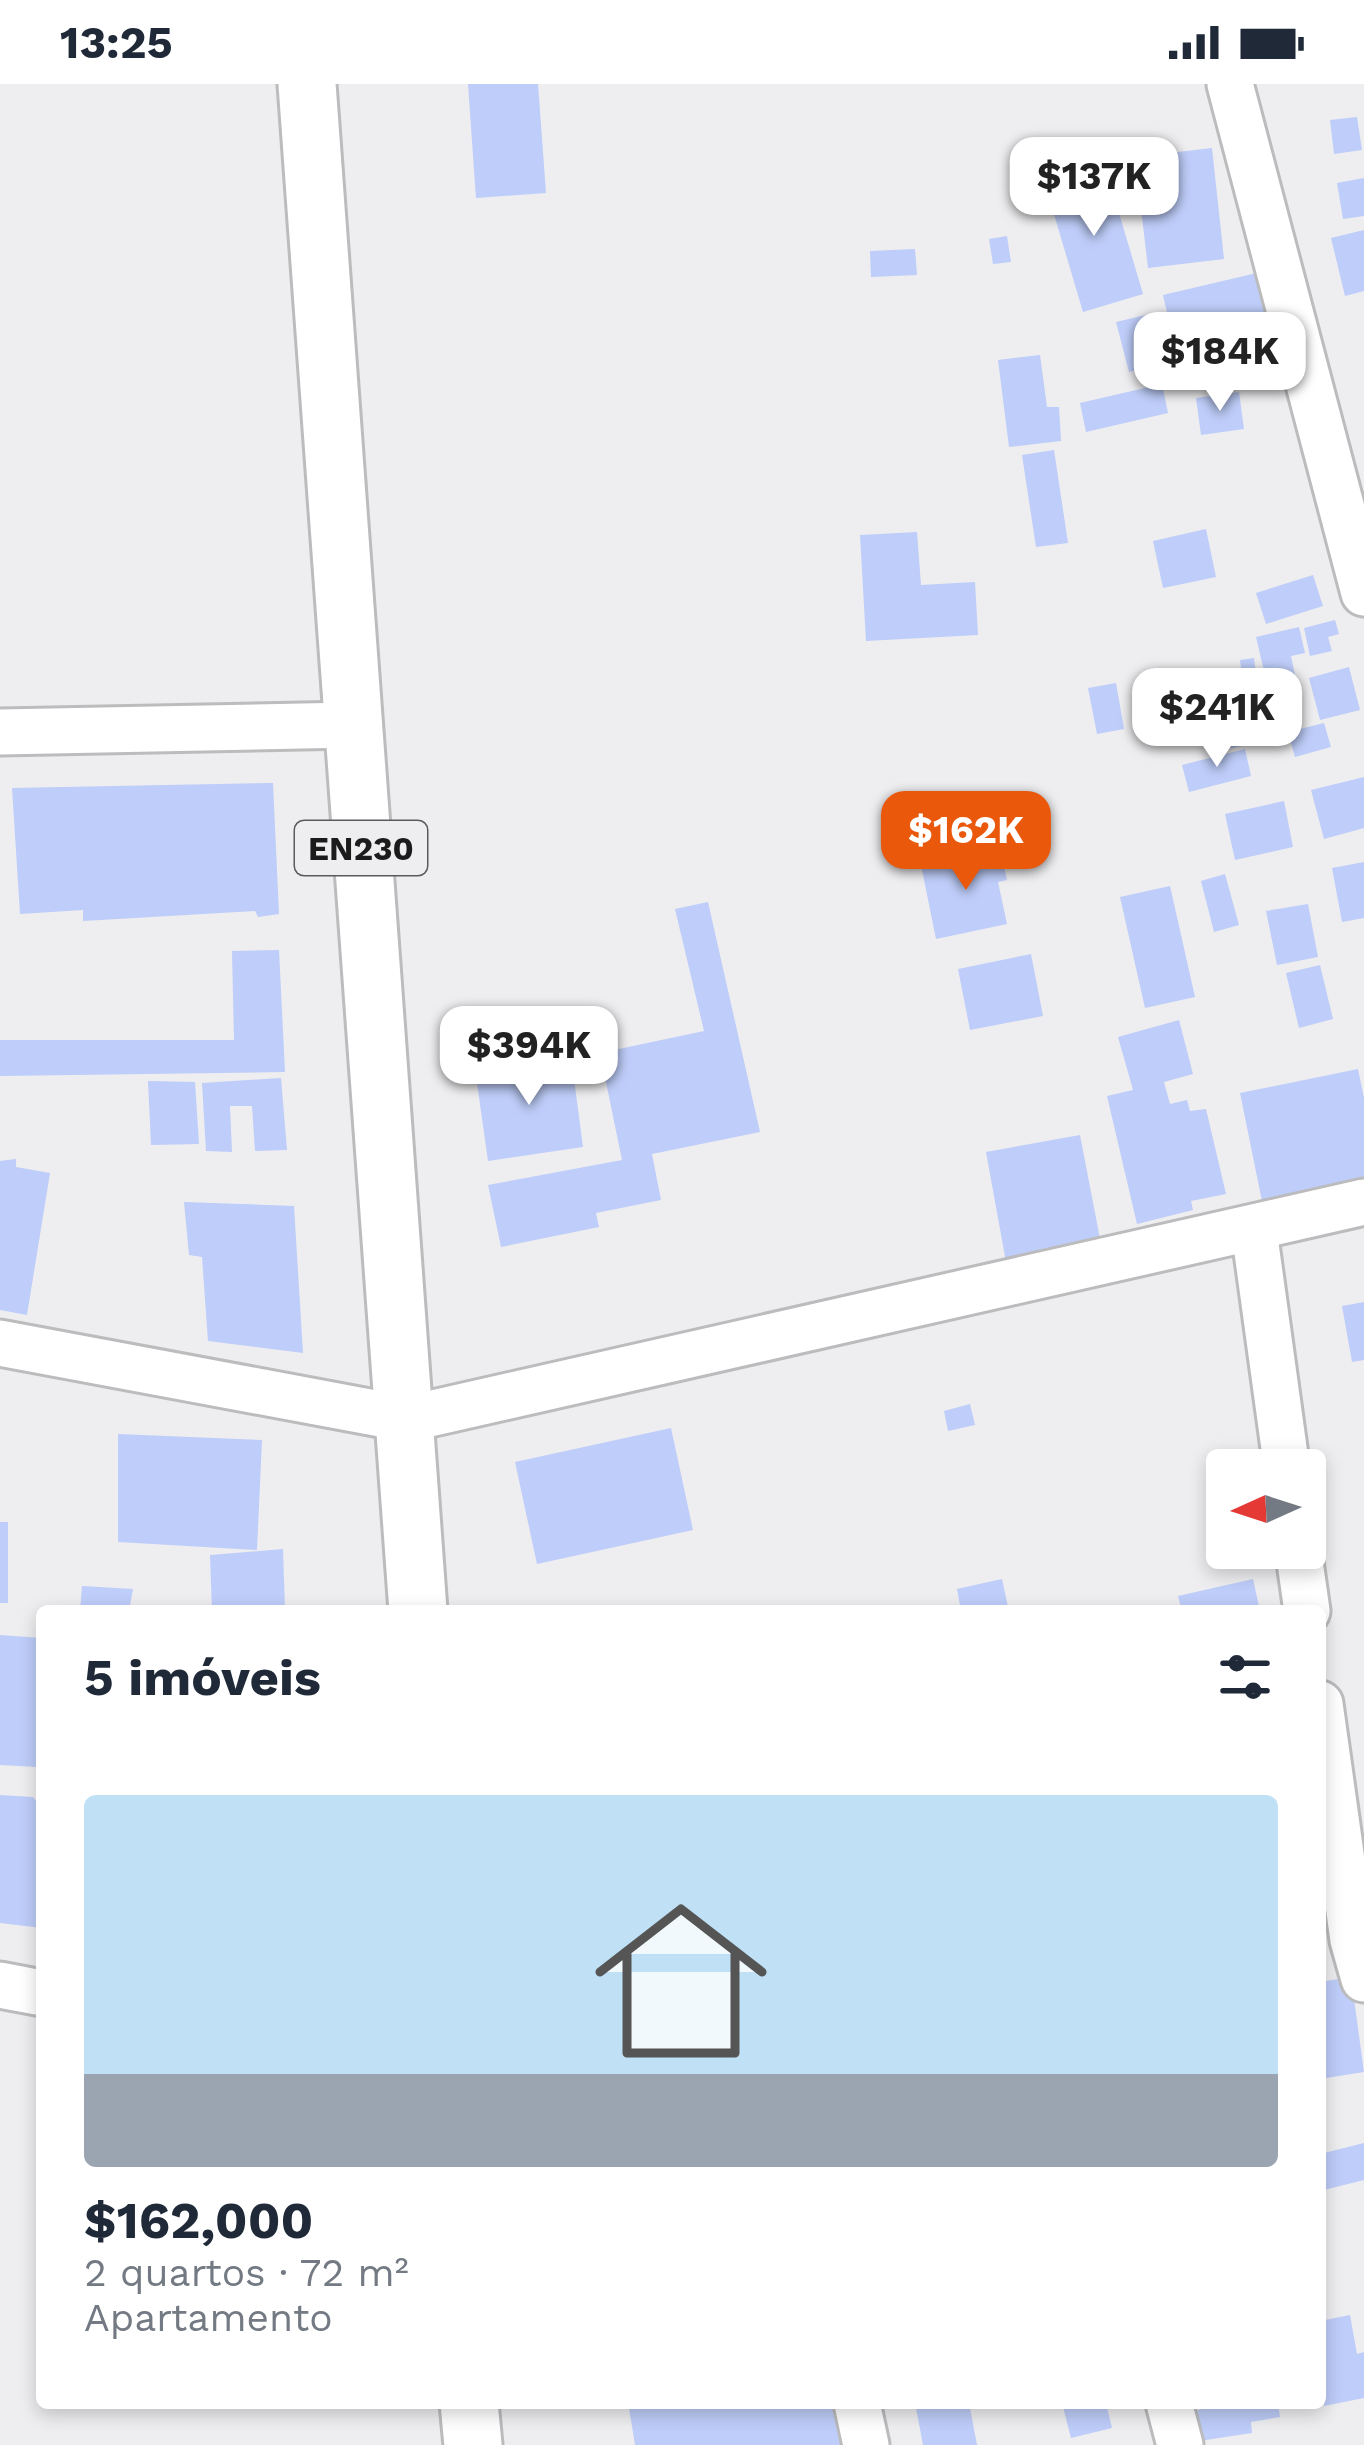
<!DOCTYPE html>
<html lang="pt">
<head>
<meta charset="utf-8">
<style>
  :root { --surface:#fff; --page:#f6f6f7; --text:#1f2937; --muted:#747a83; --accent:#ea580c }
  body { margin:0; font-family:"Work Sans",sans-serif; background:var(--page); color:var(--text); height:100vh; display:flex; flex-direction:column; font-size:45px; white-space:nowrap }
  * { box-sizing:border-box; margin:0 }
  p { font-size:39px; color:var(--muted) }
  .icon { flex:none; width:66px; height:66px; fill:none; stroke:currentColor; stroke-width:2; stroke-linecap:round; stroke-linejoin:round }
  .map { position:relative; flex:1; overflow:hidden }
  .details { position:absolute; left:36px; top:1521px; width:1290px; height:804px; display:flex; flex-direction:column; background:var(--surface); border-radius:12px; box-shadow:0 6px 18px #0003 }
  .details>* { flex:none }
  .needle { width:78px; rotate:267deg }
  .fabs { position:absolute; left:1206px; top:1365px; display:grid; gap:24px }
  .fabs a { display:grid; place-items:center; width:120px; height:120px; border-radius:12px; background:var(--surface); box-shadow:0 6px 18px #0003; font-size:60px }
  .price { position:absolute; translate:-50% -102px; padding:0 27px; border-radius:24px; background:#fff; color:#222; font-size:39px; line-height:78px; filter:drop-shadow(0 3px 6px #0008) }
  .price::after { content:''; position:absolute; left:50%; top:72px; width:36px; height:27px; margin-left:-18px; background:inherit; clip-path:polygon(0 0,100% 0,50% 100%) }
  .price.selected { background:var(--accent); color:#fff }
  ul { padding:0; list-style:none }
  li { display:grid; align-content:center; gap:24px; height:636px; padding:0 48px }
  li span { display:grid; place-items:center; height:372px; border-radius:12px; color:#555 }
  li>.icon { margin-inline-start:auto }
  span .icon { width:216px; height:216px; fill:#fffc; stroke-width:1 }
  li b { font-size:51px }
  h2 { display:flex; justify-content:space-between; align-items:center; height:144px; padding:0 48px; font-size:51px }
  .status { display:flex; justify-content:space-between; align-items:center; height:84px; padding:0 60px; background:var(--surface); direction:ltr }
  .status svg { height:33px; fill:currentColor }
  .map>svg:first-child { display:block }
  .building { fill:#becdf9 }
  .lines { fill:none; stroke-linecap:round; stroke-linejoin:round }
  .minor-casing { stroke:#bcbcbe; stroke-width:51 }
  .major-casing { stroke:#bcbcbe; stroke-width:63 }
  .minor { stroke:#fff; stroke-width:45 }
  .major { stroke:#fff; stroke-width:57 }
  .labels { text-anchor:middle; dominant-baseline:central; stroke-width:12; stroke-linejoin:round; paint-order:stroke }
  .shield { fill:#eeeef0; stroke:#5a5a5c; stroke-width:3 }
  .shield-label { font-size:33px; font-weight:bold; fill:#1b1b1c }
</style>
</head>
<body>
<div class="status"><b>13:25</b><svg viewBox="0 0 49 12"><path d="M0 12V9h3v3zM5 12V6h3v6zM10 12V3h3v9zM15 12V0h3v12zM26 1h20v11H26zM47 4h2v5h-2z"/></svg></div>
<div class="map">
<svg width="1364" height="2361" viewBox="0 0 1364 2361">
  <rect width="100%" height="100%" fill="#eeeef0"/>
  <g class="building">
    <polygon points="468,0 538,0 546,109 476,114"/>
    <polygon points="1357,33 1362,66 1334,70 1330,36"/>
    <polygon points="1212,64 1224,175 1148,184 1135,73"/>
    <polygon points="1105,82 1143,210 1083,228 1045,100"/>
    <polygon points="1364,94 1364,132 1343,135 1337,99"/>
    <polygon points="1364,146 1364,207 1345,212 1331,154"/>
    <polygon points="1007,152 1011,178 993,180 989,155"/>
    <polygon points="915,165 917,191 871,193 870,167"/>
    <polygon points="1261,188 1280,270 1182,294 1163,211"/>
    <polygon points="1154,229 1166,279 1129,288 1116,238"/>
    <polygon points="1040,271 1047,323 1059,323 1061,357 1009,363 998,276"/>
    <polygon points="1162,300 1168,329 1086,348 1080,319"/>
    <polygon points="1239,308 1244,345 1201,351 1196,314"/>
    <polygon points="1054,366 1068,459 1036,463 1022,371"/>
    <polygon points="1206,445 1216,493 1163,504 1153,457"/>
    <polygon points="917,448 921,501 975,498 978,551 866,557 860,451"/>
    <polygon points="1313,491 1323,522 1266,540 1256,509"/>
    <polygon points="1335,536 1339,550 1328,553 1332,567 1310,572 1304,544"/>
    <polygon points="1299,543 1305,569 1291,572 1297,601 1269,608 1256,553"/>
    <polygon points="1254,574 1257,597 1252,597 1272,657 1225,665 1208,612 1243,600 1240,576"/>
    <polygon points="1349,583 1360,626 1320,636 1309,594"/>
    <polygon points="1116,599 1124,645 1097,650 1088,604"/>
    <polygon points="1324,639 1331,663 1295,673 1288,648"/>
    <polygon points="1245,665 1251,692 1189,708 1182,681"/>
    <polygon points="1364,693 1364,744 1324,755 1311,706"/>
    <polygon points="273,699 279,830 258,833 255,827 83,837 83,826 20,830 12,704"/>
    <polygon points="1284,717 1293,763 1235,776 1225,730"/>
    <polygon points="1000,764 1007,796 998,798 1007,840 936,855 921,781"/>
    <polygon points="1364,778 1364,834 1342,838 1332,784"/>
    <polygon points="1225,790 1239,841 1214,848 1201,797"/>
    <polygon points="1170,802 1195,913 1145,924 1120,813"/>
    <polygon points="708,818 760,1048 652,1070 661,1116 596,1129 599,1143 501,1163 488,1101 622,1076 600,969 704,947 675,825"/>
    <polygon points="1308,820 1318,873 1277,881 1266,827"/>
    <polygon points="279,866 285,988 0,992 0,956 234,956 232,867"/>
    <polygon points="1031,870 1043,932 970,946 958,885"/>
    <polygon points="1320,881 1333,935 1299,944 1286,889"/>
    <polygon points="1179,936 1193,990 1164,998 1170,1020 1187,1016 1190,1027 1206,1025 1226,1110 1191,1117 1193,1126 1137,1140 1107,1012 1133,1006 1118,953"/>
    <polygon points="571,972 583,1063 488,1077 475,985"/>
    <polygon points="1358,985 1364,1014 1364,1107 1264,1127 1240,1009"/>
    <polygon points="281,994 287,1066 255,1067 252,1022 230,1022 232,1068 206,1067 202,999"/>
    <polygon points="148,997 195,998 199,1060 151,1061"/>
    <polygon points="1080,1051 1101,1160 1006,1178 986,1068"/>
    <polygon points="16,1075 16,1083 50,1089 27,1231 0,1226 0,1077"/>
    <polygon points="184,1118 294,1122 303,1269 208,1257 202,1173 189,1171"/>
    <polygon points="1364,1218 1364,1276 1352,1278 1342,1222"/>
    <polygon points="970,1320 975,1341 948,1347 944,1327"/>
    <polygon points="671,1344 693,1446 537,1480 515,1378"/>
    <polygon points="118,1350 262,1356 257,1466 118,1458"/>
    <rect x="0" y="1438" width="8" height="81"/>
    <polygon points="283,1465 285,1527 212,1527 210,1471"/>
    <polygon points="1002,1495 1008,1523 961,1527 957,1505"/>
    <polygon points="1253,1495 1260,1527 1182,1527 1178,1512"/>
    <polygon points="82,1502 133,1505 129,1527 80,1527"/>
    <polygon points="0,1551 42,1554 37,1683 0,1681"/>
    <polygon points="0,1711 33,1713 42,1724 42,1844 0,1839"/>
    <polygon points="1351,1893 1364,1988 1320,1995 1320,1898"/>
    <polygon points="1364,2059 1364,2096 1320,2107 1320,2070"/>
    <polygon points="1350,2231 1357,2270 1364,2268 1364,2314 1324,2322 1320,2237"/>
    <polygon points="655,2319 836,2319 843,2361 635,2361 629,2324"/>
    <polygon points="944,2319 969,2319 977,2361 923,2361 916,2324"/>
    <polygon points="1062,2319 1106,2319 1112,2344 1071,2354"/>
    <polygon points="1225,2319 1278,2319 1280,2333 1251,2338 1252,2349 1199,2357 1194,2327"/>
  </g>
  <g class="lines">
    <g class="minor-casing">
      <g id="minor">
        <polyline points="1230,0 1364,509"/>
        <polyline points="0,648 351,641"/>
        <polyline points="1254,1146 1287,1386"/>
        <polyline points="0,1259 407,1335 1364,1118"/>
        <polyline points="1298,1464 1307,1527"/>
        <polyline points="1320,1620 1353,1856 1364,1895"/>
        <polyline points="0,1901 42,1909"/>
        <polyline points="857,2319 866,2361"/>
        <polyline points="1169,2319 1180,2361"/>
      </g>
    </g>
    <g class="major-casing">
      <g id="major">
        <polyline points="307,0 418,1527"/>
        <polyline points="469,2319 473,2361"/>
      </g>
    </g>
    <use href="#minor" class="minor"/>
    <use href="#major" class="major"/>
  </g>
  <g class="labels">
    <rect class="shield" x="295" y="737" width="132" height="54" rx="9"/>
    <g class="shield-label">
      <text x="361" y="764">EN230</text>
    </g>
  </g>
</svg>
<div class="fabs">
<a><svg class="needle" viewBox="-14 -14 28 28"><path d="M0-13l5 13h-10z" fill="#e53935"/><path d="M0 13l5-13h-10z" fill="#747a83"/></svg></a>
</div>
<b class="price" style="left:1094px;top:155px">$137K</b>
<b class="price" style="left:1220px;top:330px">$184K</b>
<b class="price" style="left:1217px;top:686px">$241K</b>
<b class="price selected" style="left:966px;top:809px">$162K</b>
<b class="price" style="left:529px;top:1024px">$394K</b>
<section class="details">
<h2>5 imóveis<svg class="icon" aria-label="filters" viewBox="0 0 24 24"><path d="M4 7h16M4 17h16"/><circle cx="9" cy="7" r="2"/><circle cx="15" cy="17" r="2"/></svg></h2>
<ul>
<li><span style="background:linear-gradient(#bfe0f5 75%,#9aa5b1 0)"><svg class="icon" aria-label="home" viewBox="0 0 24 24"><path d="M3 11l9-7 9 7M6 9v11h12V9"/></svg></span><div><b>$162,000</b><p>2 quartos · 72 m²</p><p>Apartamento</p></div></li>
</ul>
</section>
</div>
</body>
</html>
